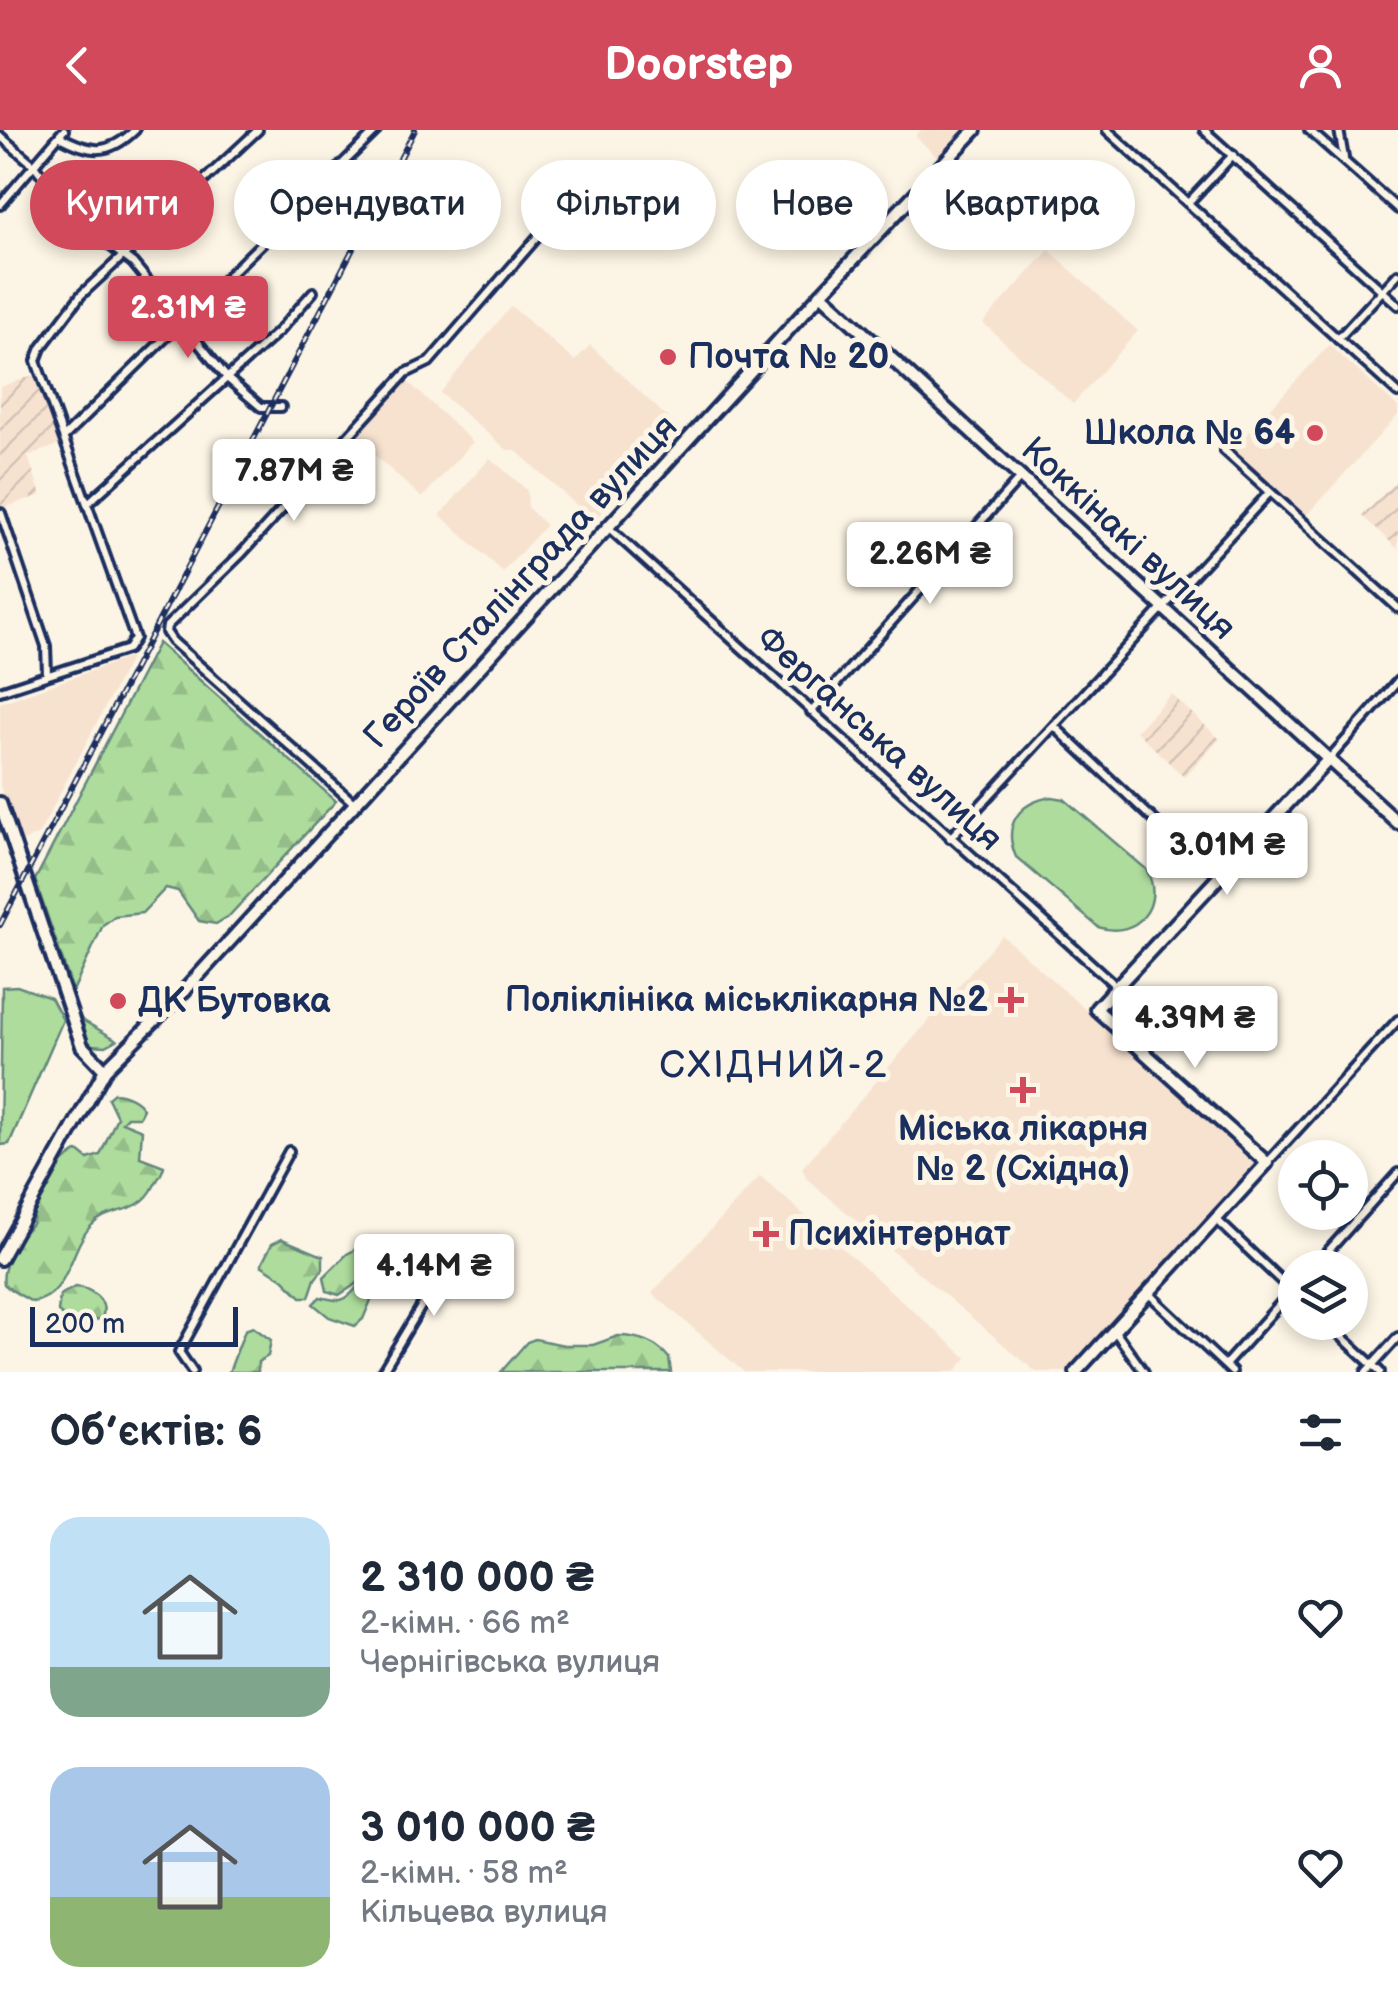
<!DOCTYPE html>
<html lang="uk">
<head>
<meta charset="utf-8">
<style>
  :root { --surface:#fff; --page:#f2f2f3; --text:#1f2937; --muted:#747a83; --accent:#d1495b }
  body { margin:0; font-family:"Balsamiq Sans",sans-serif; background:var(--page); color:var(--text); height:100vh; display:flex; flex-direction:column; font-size:38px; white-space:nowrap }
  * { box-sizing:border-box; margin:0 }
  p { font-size:32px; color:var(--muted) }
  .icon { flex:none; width:55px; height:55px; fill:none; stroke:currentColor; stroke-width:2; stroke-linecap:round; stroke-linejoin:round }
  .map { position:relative; height:1242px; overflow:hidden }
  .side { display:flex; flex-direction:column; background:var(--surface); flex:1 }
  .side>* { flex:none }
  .hud { position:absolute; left:30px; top:30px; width:1340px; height:90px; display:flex; gap:20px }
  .buttons { position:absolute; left:1278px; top:1010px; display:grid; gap:20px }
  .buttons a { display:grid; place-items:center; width:90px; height:90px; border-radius:50%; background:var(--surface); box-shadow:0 5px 15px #0003; font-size:50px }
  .scale { position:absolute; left:30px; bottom:25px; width:208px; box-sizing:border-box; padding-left:10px; border:5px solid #1b2f5e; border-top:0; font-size:28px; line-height:35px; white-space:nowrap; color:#1b2f5e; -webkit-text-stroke:8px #fcf5e5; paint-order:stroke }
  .price { position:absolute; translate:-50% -85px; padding:0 22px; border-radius:10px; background:#fff; color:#222; font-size:32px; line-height:65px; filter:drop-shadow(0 2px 5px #0008) }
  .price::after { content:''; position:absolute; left:50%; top:60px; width:30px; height:22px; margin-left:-15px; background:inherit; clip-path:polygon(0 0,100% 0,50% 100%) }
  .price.on { background:var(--accent); color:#fff }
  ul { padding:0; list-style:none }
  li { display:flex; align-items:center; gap:30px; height:250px; padding:0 50px }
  li span { display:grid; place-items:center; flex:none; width:280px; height:200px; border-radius:30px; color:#555 }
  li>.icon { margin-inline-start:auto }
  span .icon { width:120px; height:120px; fill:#fffc; stroke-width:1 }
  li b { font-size:42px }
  h2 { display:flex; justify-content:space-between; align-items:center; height:120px; padding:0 50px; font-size:42px }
  .pill { padding:0 35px; border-radius:45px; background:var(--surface); box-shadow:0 5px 15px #0003; font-size:35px; line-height:90px }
  .pill.on { background:var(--accent); color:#fff }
  header { display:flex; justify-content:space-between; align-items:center; height:130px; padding:0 50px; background:var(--accent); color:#fff; font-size:45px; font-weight:700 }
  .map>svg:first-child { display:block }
  .built { fill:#f7e2d0 }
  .industrial { fill:url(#industrial-furrows) }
  .grass { fill:url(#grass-tufts); stroke:#64867d; stroke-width:2.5 }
  .forest { fill:url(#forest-firs); stroke:#64867d; stroke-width:2.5 }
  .pitch { fill:#addc9c; stroke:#64867d; stroke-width:2.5 }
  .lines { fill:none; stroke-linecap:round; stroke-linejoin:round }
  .street-casing { stroke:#1b2f5e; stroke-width:14 }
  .secondary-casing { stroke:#1b2f5e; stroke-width:18 }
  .street { stroke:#fcf5e5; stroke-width:6 }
  .secondary { stroke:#fcf5e5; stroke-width:10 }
  .rail-casing { stroke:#1b2f5e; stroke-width:6 }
  .rail { stroke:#fcf5e5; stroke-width:2.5; stroke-dasharray:8; stroke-linecap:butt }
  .poi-dot { fill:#d1495b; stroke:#fcf5e5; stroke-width:4 }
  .labels { text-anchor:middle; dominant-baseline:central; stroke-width:10; stroke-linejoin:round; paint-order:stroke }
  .poi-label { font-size:35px; font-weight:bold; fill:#1b2f5e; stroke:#fcf5e5; text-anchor:start }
  .street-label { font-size:35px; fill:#1b2f5e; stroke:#fcf5e5 }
  .neighbourhood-label { font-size:38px; letter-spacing:2.5px; fill:#1b2f5e; stroke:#fcf5e5 }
</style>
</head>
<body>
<header><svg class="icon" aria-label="back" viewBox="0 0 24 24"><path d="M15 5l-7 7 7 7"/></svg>Doorstep<svg class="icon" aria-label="person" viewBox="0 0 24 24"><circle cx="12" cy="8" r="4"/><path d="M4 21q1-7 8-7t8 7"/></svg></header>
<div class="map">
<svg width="1398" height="1242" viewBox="0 0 1398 1242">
  <defs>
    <pattern id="industrial-furrows" width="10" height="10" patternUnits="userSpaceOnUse" patternTransform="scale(2.5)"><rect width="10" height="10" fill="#f7e2d0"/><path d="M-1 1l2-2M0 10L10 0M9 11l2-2" fill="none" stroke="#d3c2b5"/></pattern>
    <pattern id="grass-tufts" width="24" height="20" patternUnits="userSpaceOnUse" patternTransform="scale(2.5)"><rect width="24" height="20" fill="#addc9c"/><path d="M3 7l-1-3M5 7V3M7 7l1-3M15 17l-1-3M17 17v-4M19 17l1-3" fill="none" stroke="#94bd89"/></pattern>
    <pattern id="forest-firs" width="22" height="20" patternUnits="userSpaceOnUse" patternTransform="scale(2.5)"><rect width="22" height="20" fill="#addc9c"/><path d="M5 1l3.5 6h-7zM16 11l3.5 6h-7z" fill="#94bd89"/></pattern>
  </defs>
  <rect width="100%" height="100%" fill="#fcf5e5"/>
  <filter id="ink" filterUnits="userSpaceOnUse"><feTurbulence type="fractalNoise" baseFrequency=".01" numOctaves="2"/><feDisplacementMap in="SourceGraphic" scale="20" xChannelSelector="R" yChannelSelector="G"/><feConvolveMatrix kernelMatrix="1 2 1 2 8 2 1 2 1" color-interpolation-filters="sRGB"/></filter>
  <g filter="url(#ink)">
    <g class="built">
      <polygon points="921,0 965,0 938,28 915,6"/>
      <polygon points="949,35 956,42 920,79 913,73"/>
      <polygon points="1049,120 1138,201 1073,274 983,193"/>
      <polygon points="511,176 575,231 590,215 681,300 594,391 515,320 507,320 440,263"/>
      <polygon points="1329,215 1398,277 1398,285 1305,387 1231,321"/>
      <polygon points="405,249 473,312 422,368 353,306"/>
      <polygon points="490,328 527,360 528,378 546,395 503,442 440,385"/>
      <polygon points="131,527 39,704 19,713 0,656 0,573"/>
      <polygon points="1002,805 1256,1032 1067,1242 1036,1242 807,1049 802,1038"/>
      <polygon points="1238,866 1257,884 1245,897 1226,879"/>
      <polygon points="760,1046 967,1228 955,1242 744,1242 652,1163"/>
    </g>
    <g class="industrial">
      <polygon points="36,244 61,314 28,326 41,365 0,379 0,257"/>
      <polygon points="1398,349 1398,419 1362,386"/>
      <polygon points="1171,564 1220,609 1184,647 1136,601"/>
    </g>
    <polygon class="grass" points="82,890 117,910 106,916 91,915 83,905"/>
    <g class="forest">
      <polygon points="158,513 336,671 229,786 216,794 199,791 178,761 166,758 142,783 115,786 103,795 73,861 35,750"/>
      <path d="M114,963C125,964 138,969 143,979L139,987H127L122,992L142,1000L140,1027L164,1036C162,1045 158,1048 154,1056C139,1087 110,1075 91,1096C69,1119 69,1168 32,1172C24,1167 11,1161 4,1154C0,1136 20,1104 32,1094C38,1064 52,1037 78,1021L88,1029L100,1025L117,987L108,968Z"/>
      <polygon points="282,1109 323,1126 323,1139 315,1149 309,1167 301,1167 283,1149 261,1135 272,1114"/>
      <polygon points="364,1115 379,1121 397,1135 381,1163 373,1165 359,1152 339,1165 327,1161 324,1147 347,1124"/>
      <path d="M358,1156L365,1159L371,1170L363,1189L355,1196L329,1187L313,1174L320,1167C340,1172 345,1173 358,1156Z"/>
      <path d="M75,1157C91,1158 109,1170 102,1188L77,1196L58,1182L60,1165Z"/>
      <polygon points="253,1197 271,1210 268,1226 258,1232 258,1242 229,1242 245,1200"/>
      <path d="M618,1206C639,1206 656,1212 669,1228L671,1242H501L527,1212L535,1209L564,1215H593Z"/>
    </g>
    <g class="pitch">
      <path d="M1052,667L1064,669L1146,739C1166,774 1137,810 1098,797L1016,727C1002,695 1019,672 1052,667Z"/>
      <polygon points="2,857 17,856 51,868 63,890 9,1014 0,1015"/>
    </g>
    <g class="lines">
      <g class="street-casing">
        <g id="street">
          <polyline points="64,0 34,35 76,90 133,133 228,249 261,277 281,277"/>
          <polyline points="1107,0 1398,263"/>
          <polyline points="1204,0 1398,175"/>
          <polyline points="1309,0 1398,79"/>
          <polyline points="1339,0 1344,28"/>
          <polyline points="0,6 34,35 0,75"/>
          <path d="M59,6C90,23 108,26 135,0"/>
          <polyline points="1188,73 1233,25"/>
          <polyline points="1338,209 1398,144"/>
          <polyline points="64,307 377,0"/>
          <polyline points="1224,320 1398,478"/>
          <polyline points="87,374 279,201 313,162"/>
          <polyline points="1,383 46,516 47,544"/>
          <polyline points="609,398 1116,856"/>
          <polyline points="0,561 128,519 135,508 36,231 41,218 81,165 258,0"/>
          <polyline points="811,582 1020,348"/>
          <polyline points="1054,596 1186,720 1220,746"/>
          <polyline points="1329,629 1398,551"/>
          <polyline points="355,674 172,511 166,502 167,496 242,423 406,243 429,232 546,97"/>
          <polyline points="950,708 1269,363"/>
          <polyline points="1267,1033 1398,890"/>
          <polyline points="1216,1089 1295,1164"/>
          <polyline points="1313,1138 1398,1043"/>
          <polyline points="1149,1164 1232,1242"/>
          <polyline points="1326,1192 1380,1242"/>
          <polyline points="1114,1200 1144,1242"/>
          <polyline points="1225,1235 1295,1157"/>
          <polyline points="192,1241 179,1222 289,1021"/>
          <polyline points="382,1242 456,1118"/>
          <polyline points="1366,1242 1398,1207"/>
        </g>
      </g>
      <g class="secondary-casing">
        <g id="secondary">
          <polyline points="821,164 1398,693"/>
          <polyline points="0,673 82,916 105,940"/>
          <polyline points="0,1129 105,940 184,861 821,164 975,0"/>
          <polyline points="1076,1242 1267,1033 1096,879 1328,630"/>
        </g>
      </g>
      <use href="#street" class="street"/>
      <use href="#secondary" class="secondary"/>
      <g class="rail-casing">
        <polyline id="rail" points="0,795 415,0"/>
      </g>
      <use href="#rail" class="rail"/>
    </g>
  </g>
  <g class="poi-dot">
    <circle cx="668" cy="227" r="10"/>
    <circle cx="1315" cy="303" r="10"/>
    <path d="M1006 855h10v10h10v10h-10v10h-10v-10h-10v-10h10z"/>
    <circle cx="118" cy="871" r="10"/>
    <path d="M1018 945h10v10h10v10h-10v10h-10v-10h-10v-10h10z"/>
    <path d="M761 1089h10v10h10v10h-10v10h-10v-10h-10v-10h10z"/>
  </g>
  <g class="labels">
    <g class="poi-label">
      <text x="688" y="227">Почта № 20</text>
      <text x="1295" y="303" text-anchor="end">Школа № 64</text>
      <text x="988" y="870" text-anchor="end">Поліклініка міськлікарня №2</text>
      <text x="138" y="871">ДК Бутовка</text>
      <text x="1023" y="999" text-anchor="middle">Міська лікарня<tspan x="1023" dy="40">№ 2 (Східна)</tspan></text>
      <text x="788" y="1104">Психінтернат</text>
    </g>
    <g class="street-label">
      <text transform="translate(1128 409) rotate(43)">Коккінакі вулиця</text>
      <text transform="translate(521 452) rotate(-47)">Героїв Сталінграда вулиця</text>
      <text transform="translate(879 609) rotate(42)">Ферганська вулиця</text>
    </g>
    <g class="neighbourhood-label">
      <text x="774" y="935">СХІДНИЙ-2</text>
    </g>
  </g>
</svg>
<div class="buttons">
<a><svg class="icon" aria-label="locate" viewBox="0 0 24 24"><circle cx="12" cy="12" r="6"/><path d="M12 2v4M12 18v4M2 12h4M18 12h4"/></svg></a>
<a><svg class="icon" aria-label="layers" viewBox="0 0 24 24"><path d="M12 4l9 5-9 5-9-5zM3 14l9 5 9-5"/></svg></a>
</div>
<div class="scale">200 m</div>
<b class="price on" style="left:188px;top:231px">2.31M ₴</b>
<b class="price" style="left:294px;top:394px">7.87M ₴</b>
<b class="price" style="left:930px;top:477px">2.26M ₴</b>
<b class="price" style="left:1227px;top:768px">3.01M ₴</b>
<b class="price" style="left:1195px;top:941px">4.39M ₴</b>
<b class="price" style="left:434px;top:1189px">4.14M ₴</b>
<div class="hud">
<a class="pill on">Купити</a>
<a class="pill">Орендувати</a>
<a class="pill">Фільтри</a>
<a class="pill">Нове</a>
<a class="pill">Квартира</a>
</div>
</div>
<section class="side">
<h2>Об’єктів: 6<svg class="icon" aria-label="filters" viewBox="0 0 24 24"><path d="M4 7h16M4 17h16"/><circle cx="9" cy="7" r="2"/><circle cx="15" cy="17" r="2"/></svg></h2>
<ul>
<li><span style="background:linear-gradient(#bfe0f5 75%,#7fa58c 0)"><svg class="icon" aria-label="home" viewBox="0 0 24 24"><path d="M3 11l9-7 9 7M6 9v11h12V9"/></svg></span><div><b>2 310 000 ₴</b><p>2-кімн. · 66 m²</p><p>Чернігівська вулиця</p></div><svg class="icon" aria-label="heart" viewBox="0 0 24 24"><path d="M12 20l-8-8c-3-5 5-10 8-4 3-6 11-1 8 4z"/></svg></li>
<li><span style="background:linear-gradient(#a9c7e8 65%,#8fb573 0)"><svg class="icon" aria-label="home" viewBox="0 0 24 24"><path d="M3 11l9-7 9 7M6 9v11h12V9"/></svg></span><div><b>3 010 000 ₴</b><p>2-кімн. · 58 m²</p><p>Кільцева вулиця</p></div><svg class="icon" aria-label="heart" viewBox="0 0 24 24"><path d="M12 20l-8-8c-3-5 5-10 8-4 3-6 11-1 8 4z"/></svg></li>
</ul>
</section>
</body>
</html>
